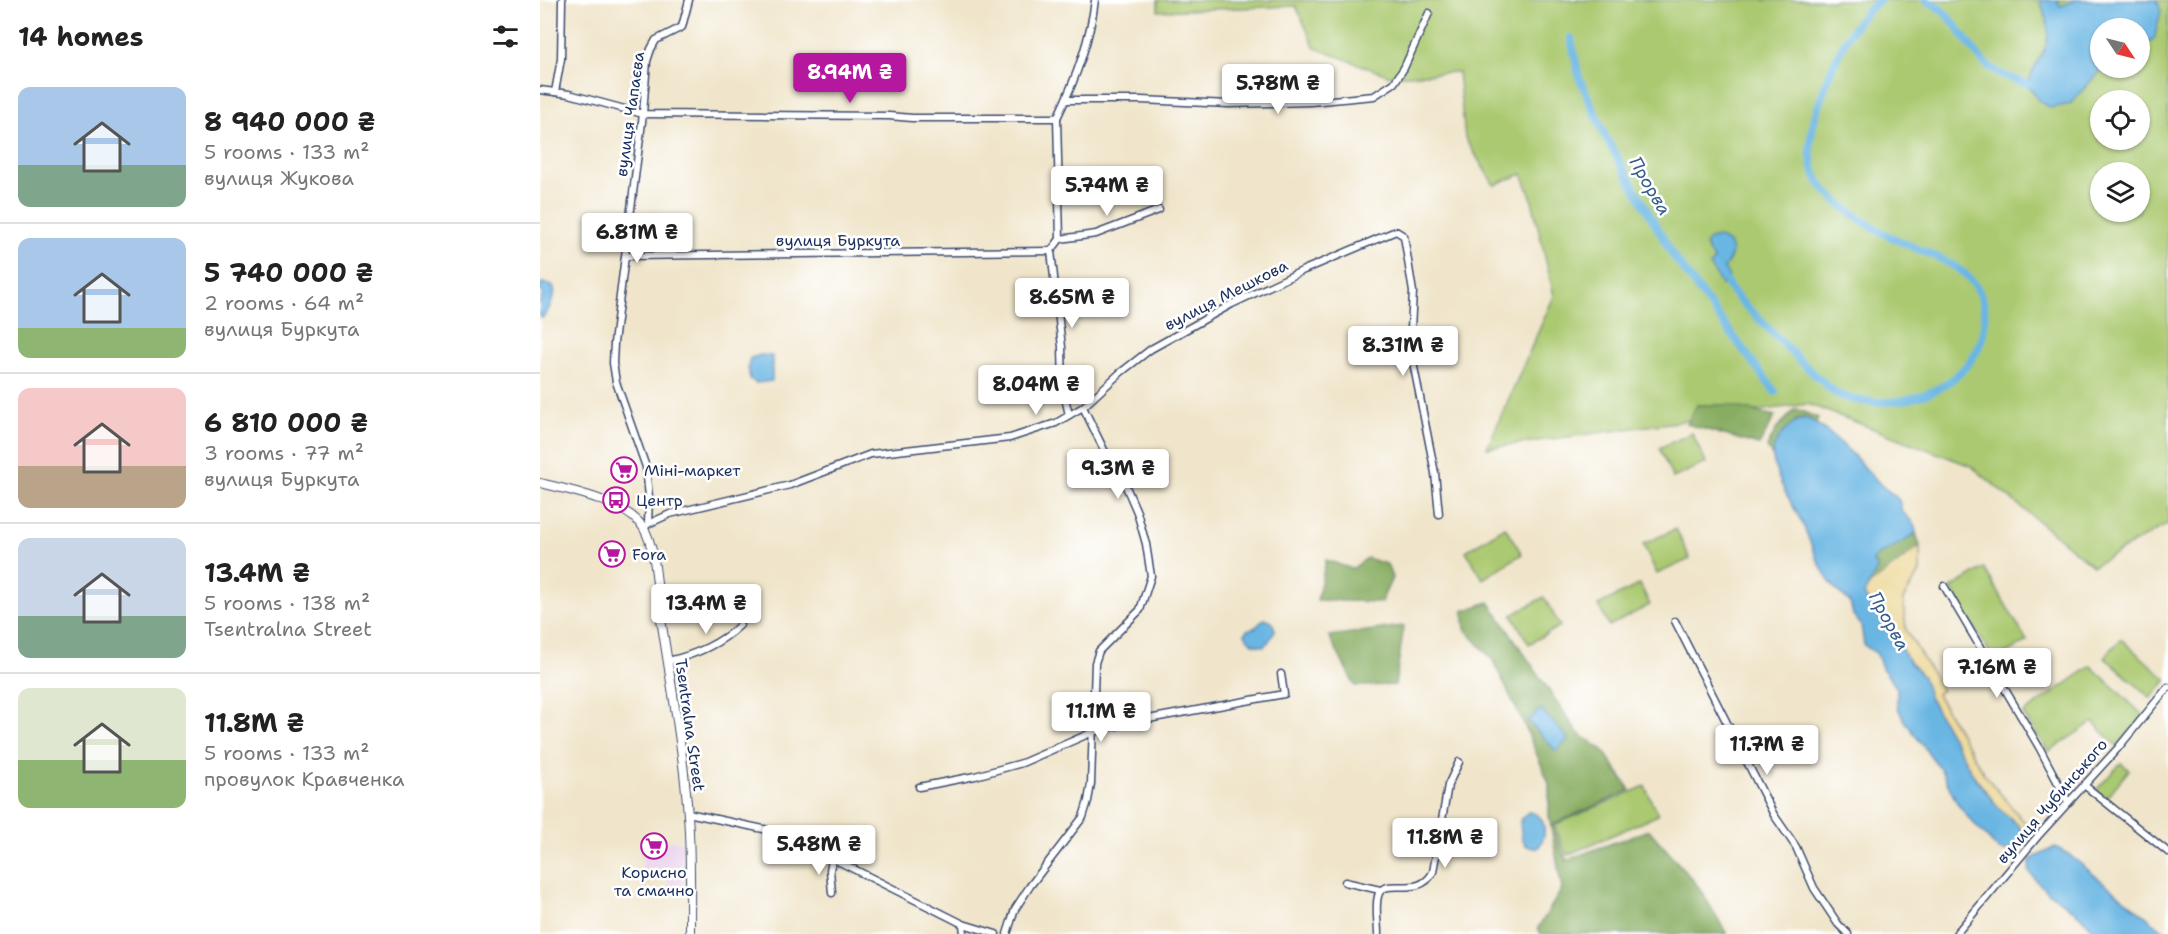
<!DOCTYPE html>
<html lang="en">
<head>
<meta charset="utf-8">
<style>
  :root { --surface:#fff; --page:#f6f6f6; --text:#222; --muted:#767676; --line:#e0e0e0; --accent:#b5179e }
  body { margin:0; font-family:"Shantell Sans",sans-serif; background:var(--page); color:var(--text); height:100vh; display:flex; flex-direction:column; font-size:22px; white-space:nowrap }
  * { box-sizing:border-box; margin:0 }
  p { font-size:20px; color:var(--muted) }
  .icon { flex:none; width:33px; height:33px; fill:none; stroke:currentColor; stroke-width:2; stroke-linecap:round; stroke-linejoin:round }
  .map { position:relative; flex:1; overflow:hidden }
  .sheet { display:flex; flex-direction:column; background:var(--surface); width:540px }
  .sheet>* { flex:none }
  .needle { width:39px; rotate:125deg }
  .controls { position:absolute; left:1550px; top:18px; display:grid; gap:12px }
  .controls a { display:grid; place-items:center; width:60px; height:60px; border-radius:50%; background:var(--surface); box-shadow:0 2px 4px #0004; font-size:30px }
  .price { position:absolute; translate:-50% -51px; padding:0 14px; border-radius:6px; background:#fff; color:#222; font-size:20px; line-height:39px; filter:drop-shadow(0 2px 3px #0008) }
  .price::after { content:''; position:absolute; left:50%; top:36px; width:18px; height:14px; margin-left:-9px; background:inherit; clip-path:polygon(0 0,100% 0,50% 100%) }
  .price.selected { background:var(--accent); color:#fff }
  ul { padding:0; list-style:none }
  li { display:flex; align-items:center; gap:18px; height:150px; padding:0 18px }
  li+li { border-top:2px solid var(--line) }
  li span { display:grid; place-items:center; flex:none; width:168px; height:120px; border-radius:12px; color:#555 }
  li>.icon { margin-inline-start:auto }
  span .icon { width:72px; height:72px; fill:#fffc; stroke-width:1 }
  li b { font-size:26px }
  h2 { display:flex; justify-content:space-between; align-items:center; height:72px; padding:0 18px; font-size:26px }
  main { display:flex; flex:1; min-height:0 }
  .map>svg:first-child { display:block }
  .built { fill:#ead1ec }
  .green { fill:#abc970; stroke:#637c67; stroke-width:1.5; fill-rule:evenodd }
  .forest { fill:#88ad62; stroke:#526e60; stroke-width:1.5 }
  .sand { fill:#eeda9e; stroke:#84847e; stroke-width:1.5 }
  .water { fill:#69b6e3; stroke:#4272a0; stroke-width:1.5 }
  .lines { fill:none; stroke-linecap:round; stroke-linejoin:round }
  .canal { stroke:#69b6e3; stroke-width:8 }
  .minor-casing { stroke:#3b4a6e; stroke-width:9 }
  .tertiary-casing { stroke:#3b4a6e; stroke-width:10 }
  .minor { stroke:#fff; stroke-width:6 }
  .tertiary { stroke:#fff; stroke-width:8 }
  .labels { text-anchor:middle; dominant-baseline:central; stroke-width:5; stroke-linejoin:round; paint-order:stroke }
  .street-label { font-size:16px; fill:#1b2f5e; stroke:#fff }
  .poi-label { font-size:16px; fill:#1b2f5e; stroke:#fff; text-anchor:start }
  .water-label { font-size:18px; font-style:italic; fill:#365e8d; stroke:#fff }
</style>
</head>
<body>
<main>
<section class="sheet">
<h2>14 homes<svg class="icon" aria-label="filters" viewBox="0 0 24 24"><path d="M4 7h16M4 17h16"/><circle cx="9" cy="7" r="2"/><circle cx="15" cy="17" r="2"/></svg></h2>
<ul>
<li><span style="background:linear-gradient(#a9c7e8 65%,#7fa58c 0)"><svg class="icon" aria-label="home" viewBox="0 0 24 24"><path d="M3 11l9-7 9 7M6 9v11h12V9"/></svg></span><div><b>8 940 000 ₴</b><p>5 rooms · 133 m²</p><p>вулиця Жукова</p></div></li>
<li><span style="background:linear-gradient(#a9c7e8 75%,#8fb573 0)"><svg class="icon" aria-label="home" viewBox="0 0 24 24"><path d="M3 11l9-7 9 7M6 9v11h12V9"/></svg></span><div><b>5 740 000 ₴</b><p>2 rooms · 64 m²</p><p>вулиця Буркута</p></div></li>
<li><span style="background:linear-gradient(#f6c9c9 65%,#b9a48a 0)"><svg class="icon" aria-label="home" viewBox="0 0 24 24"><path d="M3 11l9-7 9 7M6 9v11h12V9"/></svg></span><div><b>6 810 000 ₴</b><p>3 rooms · 77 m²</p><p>вулиця Буркута</p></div></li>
<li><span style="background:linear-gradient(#c9d6e8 65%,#7fa58c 0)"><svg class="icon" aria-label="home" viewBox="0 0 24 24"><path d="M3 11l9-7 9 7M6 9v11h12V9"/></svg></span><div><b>13.4M ₴</b><p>5 rooms · 138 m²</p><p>Tsentralna Street</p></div></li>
<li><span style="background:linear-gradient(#dfe7d0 60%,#8fb573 0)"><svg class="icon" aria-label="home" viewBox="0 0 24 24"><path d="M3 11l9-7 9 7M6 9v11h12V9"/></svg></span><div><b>11.8M ₴</b><p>5 rooms · 133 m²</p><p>провулок Кравченка</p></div></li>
</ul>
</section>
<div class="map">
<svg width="1628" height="934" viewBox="0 0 1628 934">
  <rect width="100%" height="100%" fill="#fff"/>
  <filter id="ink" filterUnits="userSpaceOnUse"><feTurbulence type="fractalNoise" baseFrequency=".0167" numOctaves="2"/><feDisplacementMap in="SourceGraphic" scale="12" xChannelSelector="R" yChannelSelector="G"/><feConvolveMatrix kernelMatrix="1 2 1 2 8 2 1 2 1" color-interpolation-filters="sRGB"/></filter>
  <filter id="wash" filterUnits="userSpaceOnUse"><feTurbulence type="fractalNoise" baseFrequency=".008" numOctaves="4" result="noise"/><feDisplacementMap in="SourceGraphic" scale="24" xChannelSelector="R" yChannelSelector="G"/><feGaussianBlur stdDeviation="1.35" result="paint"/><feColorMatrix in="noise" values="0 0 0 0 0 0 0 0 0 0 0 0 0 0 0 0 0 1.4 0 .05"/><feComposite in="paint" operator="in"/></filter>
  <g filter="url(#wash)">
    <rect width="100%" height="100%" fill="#f0e5ca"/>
    <polygon class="built" points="101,841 142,841 142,890 129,890 128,879 103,880"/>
    <g class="green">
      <path d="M618,0H1628V524L1553,566L1431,466L1268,404L947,448L1014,296L991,196L982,174L954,185L925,138L918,72L850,76L775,48L756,6L618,11ZM1560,28H1599V68H1560ZM1560,100H1599V140H1560ZM1560,172H1599V212H1560Z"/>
      <polygon points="1152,433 1166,463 1133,478 1119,448"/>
      <polygon points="965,527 982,554 943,579 926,551"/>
      <polygon points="1136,529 1150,559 1117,574 1103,544"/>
      <polygon points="1444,568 1487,641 1454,660 1411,588"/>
      <polygon points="1100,584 1110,605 1069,626 1058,605"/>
      <polygon points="1004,597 1020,626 989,644 972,615"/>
      <polygon points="1581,639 1627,680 1611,698 1564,657"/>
      <polygon points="1551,666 1604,716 1577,746 1553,722 1508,752 1483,714"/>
      <polygon points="1581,763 1589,770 1566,798 1556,790"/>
      <polygon points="1105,786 1118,815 1027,855 1014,825"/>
    </g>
    <g class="forest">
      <polygon points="1157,405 1188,405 1235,416 1219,445 1147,424"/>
      <path d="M1256,409L1278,418L1276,423C1271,421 1267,418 1262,418C1249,421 1235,444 1232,456L1227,447L1237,428Z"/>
      <path d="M1376,533L1380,546L1326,588L1337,567L1333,562L1334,558C1347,548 1363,544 1376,533Z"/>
      <polygon points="827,558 847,564 852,578 841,602 777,600 786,560 812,569"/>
      <polygon points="949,602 1038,733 1063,750 1090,790 1012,825 1026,860 1109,830 1158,886 1187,934 1001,934 998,928 1022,889 1009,816 1009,783 983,722 952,659 925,629 923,611"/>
      <polygon points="864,626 855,685 815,686 789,636"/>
    </g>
    <polygon class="sand" points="1380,546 1380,572 1363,599 1366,630 1402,690 1397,694 1444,774 1494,834 1486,832 1482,836 1480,827 1458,807 1434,776 1389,697 1383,677 1370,663 1353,636 1331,607 1324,594 1326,588"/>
    <g class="water">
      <path d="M1500,0H1517L1521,6L1536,0H1617L1621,11L1614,40L1599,49V28H1560V68H1565L1556,75L1530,104L1511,108L1498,100L1488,84C1492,67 1508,50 1508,34C1509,22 1503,10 1500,0Z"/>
      <path d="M1178,237L1189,243C1195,253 1190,259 1184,268L1189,277L1182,286L1170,265L1174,260L1165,245L1170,239Z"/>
      <path d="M1,283C14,284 18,289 12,301C9,308 8,313 2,318L0,317V301L3,294L0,291Z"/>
      <polygon points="221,355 232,356 232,381 216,383 210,379 208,367 210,358"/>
      <path d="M1266,418C1296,433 1319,462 1342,486C1347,491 1356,495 1359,501C1361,504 1360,507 1362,510C1367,521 1374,516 1376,533C1363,544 1347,548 1334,558L1333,562L1337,567L1336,571L1324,594L1331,607L1353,636L1370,663L1383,677L1389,697L1434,776L1458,807L1480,827L1481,839C1476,848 1469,853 1459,850L1427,816L1416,801L1401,770L1364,720L1357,706V688L1342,668L1337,654L1324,645L1321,625L1313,615L1310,602C1301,595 1294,589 1288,579C1277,563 1271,543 1263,525C1253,504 1236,481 1233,458C1231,442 1251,420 1266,418Z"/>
      <path d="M724,619L732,622L735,630L729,641L724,646C715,645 709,643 705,634L707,630L716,627Z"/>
      <polygon points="1001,709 1028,739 1016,751 988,721"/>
      <path d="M988,812C1007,814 1008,835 998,848C980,850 981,833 980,820Z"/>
      <polygon points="1515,847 1528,854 1628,934 1558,934 1536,912 1505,890 1489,872 1490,860"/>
    </g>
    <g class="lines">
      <g class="canal">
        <path d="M1386,0C1413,12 1423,41 1443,61C1455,74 1472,79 1488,84"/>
        <polyline points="1031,38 1039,77 1066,138 1134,257 1235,392"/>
        <path d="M1182,274C1185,279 1188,285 1191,290C1200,302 1213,312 1223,323C1242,342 1260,362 1281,380C1286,385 1292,392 1299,395C1333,409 1387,402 1415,377C1430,364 1442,348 1444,327C1452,266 1391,258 1349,236C1327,225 1290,201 1278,180C1263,152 1273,120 1283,92C1293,62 1313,18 1340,0"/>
      </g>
    </g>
  </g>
  <g filter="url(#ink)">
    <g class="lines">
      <g class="minor-casing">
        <g id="minor">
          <polyline points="0,90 29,94 103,114 349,116 372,118 517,118"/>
          <polyline points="15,92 21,59 22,0"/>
          <polyline points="526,100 601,100 689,104 771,102 834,96 854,83 864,68 889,13"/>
          <polyline points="520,239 556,234 619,210"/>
          <polyline points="86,256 511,251"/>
          <path d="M529,415L523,389L522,347L511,251L520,239L517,118C535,81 550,41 555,0"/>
          <polyline points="108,524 130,514 250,485 331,454 470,438 516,423 543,407 580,373 611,349 692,304 764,270 856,231 864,236 873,292 870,347 895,473 899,514"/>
          <polyline points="106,526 108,524 109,497 106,467 76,382 73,363 74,343 103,114 107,61 111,49 116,40 142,27 149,0"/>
          <polyline points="1404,586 1499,747 1528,802"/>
          <polyline points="1135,621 1234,815 1256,847 1274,888 1298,924 1308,934"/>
          <path d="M128,661C155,655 180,644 200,625"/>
          <polyline points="1544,785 1628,852"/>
          <polyline points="379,787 435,776 482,763 553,732 592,722 744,694 741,674"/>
          <polyline points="148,813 233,831 256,840 423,924 456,934"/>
          <polyline points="292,860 290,870 292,893"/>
          <polyline points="805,882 840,890"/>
          <polyline points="423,924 424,934"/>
          <polyline points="467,934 475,909 490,886 543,817 548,801 551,784 555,663 559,651 600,610 611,576 606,544 597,512 584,482 567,456 543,407"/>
          <path d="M838,934C838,923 835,907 838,896C843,875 879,900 893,872L908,785L919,762"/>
          <polyline points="1416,934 1498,836 1578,748 1628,687"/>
        </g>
      </g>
      <g class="tertiary-casing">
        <path id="tertiary" d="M0,483C30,490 84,501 103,527C116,547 117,589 120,612C130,679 143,747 148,815C151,855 150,895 150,934"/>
      </g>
      <use href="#minor" class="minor"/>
      <use href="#tertiary" class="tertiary"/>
    </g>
  </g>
  <defs>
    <g id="supermarket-ring" transform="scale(1.35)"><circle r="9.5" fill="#fff" stroke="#b5179e" stroke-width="1.5"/><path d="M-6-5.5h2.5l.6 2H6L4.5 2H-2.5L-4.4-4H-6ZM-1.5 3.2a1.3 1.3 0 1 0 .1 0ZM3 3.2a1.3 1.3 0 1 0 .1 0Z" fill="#b5179e"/></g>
    <g id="bus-ring" transform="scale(1.35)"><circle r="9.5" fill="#fff" stroke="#b5179e" stroke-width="1.5"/><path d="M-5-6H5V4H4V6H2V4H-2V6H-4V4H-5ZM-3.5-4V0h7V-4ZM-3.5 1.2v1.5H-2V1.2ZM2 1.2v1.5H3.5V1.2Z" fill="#b5179e"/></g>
  </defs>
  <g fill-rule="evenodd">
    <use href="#supermarket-ring" x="84" y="470"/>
    <use href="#bus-ring" x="76" y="500"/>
    <use href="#supermarket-ring" x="72" y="554"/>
    <use href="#supermarket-ring" x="114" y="846"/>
  </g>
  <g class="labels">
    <g class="street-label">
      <text transform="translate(90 114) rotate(-82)">вулиця Чапаєва</text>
      <text x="298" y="240">вулиця Буркута</text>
      <text transform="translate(686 295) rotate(-27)">вулиця Мешкова</text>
      <text transform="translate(150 725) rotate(82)">Tsentralna Street</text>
      <text transform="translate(1512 801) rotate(-49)">вулиця Чубинського</text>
    </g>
    <g class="poi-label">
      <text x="104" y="470">Міні-маркет</text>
      <text x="96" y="500">Центр</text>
      <text x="92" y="554">Fora</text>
      <text x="114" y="872" text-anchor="middle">Корисно<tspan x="114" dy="18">та смачно</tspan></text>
    </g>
    <g class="water-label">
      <text transform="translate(1110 186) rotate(60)">Прорва</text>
      <text transform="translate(1349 621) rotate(61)">Прорва</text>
    </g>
  </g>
</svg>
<div class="controls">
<a><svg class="needle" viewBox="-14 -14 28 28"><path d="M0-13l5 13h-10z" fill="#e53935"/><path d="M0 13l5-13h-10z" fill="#767676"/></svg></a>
<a><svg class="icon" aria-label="locate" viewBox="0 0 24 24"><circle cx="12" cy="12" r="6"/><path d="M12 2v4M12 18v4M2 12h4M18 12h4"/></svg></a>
<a><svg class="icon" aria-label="layers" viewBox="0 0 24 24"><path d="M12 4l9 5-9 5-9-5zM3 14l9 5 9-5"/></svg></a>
</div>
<b class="price selected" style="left:310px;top:104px">8.94M ₴</b>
<b class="price" style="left:738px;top:115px">5.78M ₴</b>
<b class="price" style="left:567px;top:217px">5.74M ₴</b>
<b class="price" style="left:97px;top:264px">6.81M ₴</b>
<b class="price" style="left:532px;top:329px">8.65M ₴</b>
<b class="price" style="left:863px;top:377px">8.31M ₴</b>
<b class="price" style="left:496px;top:416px">8.04M ₴</b>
<b class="price" style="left:578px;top:500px">9.3M ₴</b>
<b class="price" style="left:166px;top:635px">13.4M ₴</b>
<b class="price" style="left:1457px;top:699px">7.16M ₴</b>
<b class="price" style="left:561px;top:743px">11.1M ₴</b>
<b class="price" style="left:1227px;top:776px">11.7M ₴</b>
<b class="price" style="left:905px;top:869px">11.8M ₴</b>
<b class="price" style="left:279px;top:876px">5.48M ₴</b>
</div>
</main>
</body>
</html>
